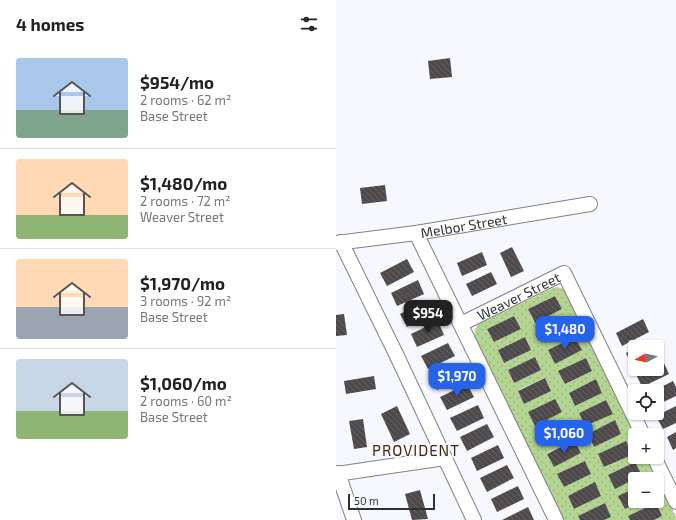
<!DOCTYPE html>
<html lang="en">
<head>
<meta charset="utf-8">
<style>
  :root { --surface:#fff; --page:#f2f2f2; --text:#222; --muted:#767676; --line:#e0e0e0; --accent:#2563eb }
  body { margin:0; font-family:"Exo 2",sans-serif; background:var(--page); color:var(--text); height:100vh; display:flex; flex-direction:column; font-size:15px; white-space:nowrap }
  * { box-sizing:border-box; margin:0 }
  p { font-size:13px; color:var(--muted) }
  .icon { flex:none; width:22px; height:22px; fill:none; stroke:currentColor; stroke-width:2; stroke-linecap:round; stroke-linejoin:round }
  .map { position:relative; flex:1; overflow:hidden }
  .panel { display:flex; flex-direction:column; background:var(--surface); width:336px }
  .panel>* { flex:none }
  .needle { width:26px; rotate:262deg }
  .buttons { position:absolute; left:292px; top:340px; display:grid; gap:8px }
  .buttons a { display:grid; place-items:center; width:36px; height:36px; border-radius:4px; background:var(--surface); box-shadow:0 1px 3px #0004; font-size:20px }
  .scale { position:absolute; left:12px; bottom:10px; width:87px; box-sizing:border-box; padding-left:4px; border:2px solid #303133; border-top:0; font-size:11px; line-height:14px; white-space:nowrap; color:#303133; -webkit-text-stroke:3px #f6f8fe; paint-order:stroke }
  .price { position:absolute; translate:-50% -34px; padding:0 9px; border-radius:8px; background:var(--accent); color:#fff; font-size:13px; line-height:26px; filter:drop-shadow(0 1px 2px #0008) }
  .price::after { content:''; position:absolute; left:50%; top:24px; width:12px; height:9px; margin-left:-6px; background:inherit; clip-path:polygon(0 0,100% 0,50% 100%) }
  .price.on { background:#222; color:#fff }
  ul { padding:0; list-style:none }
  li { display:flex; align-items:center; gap:12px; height:100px; padding:0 16px }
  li+li { border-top:1px solid var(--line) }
  li span { display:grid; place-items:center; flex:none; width:112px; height:80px; border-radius:4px; color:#555 }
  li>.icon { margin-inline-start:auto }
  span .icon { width:48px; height:48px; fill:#fffc; stroke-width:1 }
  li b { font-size:17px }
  h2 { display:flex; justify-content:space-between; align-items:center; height:48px; padding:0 16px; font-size:17px }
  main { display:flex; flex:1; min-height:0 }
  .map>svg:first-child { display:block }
  .grass { fill:url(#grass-dots); fill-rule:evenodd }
  .building { fill:url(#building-back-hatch) }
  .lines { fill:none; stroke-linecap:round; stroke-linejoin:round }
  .minor-casing { stroke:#7e8085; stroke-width:16 }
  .minor { stroke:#fff; stroke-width:14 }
  .labels { text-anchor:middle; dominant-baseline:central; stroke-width:4; stroke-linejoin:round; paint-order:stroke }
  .street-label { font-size:14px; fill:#303133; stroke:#f6f8fe }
  .neighbourhood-label { font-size:15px; letter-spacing:1px; fill:#432808; stroke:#f6f8fe }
</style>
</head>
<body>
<main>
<section class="panel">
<h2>4 homes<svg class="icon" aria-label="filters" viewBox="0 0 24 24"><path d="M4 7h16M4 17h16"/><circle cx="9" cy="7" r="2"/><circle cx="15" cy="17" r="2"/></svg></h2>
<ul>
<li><span style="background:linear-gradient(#a9c7e8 65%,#7fa58c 0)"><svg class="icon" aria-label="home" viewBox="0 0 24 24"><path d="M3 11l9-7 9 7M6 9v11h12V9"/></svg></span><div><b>$954/mo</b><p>2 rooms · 62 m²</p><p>Base Street</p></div></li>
<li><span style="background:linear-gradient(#ffd9b3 70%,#8fb573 0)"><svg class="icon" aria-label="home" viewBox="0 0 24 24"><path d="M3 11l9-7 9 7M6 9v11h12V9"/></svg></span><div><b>$1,480/mo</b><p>2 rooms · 72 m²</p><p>Weaver Street</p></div></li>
<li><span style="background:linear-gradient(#ffd9b3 60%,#9aa5b1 0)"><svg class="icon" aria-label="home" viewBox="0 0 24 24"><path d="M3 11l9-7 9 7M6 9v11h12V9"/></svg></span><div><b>$1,970/mo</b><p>3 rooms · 92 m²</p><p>Base Street</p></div></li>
<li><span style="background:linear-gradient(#c9d6e8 65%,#8fb573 0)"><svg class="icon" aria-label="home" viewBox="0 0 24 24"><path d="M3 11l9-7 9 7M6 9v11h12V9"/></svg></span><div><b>$1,060/mo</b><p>2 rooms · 60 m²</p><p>Base Street</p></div></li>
</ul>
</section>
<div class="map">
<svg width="340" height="520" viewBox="0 0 340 520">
  <defs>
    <pattern id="grass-dots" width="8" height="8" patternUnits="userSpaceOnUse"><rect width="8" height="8" fill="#b4d491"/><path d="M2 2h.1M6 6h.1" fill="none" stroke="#9bb67e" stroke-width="1.8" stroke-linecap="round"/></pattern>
    <pattern id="building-back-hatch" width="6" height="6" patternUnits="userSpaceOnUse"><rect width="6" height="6" fill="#4e494b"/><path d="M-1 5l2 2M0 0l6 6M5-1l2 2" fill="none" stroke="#656163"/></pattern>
  </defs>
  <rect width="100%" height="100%" fill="#f6f8fe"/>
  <path class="grass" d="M220,287L225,288L230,291L300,435H299V457H311L340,517V520H318L326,516L319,503L293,516L294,520H268L275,517L269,503L242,516L244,520H228L139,337C138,331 139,328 143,324L215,289ZM219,296L226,309L198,323L192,309ZM178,316L185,329L158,342L151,329ZM230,317L236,330L209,343L203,330ZM189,337L195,350L168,363L162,350ZM212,350H246L219,364ZM199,357L205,370L178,383L172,370ZM250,358L256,371L229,384L223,371ZM209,378L215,391L188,404L182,390ZM260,379L266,393L239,406L233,393ZM270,400L276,414L249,426L243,413ZM192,412H226L199,425ZM230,420L236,433L208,446L202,433ZM279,421L285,434L258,447L252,434ZM238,440L245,453L218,467L211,453ZM262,454L296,455L269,467ZM249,461L255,474L228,487L222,474ZM299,462L306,475L279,488L272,475ZM299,479H321V501H306L289,509L283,496L299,488ZM259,483L265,496L238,509L232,496Z"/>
  <g class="building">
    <polygon points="114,58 116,77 94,79 92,61"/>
    <polygon points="49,185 51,201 26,204 24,188"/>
    <polygon points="176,247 188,271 175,277 164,253"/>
    <polygon points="146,252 151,265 126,276 121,263"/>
    <polygon points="71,259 78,272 51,286 44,273"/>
    <polygon points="155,272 161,284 136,296 130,284"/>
    <polygon points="82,280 88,294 61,306 55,293"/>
    <polygon points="219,296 226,309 199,323 192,309"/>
    <polygon points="92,300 98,314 71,327 64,314"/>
    <polygon points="8,314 11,335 0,336 0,315"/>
    <polygon points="178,316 185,329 158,342 151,329"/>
    <polygon points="230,317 236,330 209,343 202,330"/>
    <polygon points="307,319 313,332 286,346 280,333"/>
    <polygon points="102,321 108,335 81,347 75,334"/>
    <polygon points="189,337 195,350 168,363 162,350"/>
    <polygon points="239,337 246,350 219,364 212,350"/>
    <polygon points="317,340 321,347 303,347"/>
    <polygon points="112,343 119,356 92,369 85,356"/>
    <polygon points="299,349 299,365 296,366 290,353"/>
    <polygon points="199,357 205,370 178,383 172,370"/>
    <polygon points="250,358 256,371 229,384 222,371"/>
    <polygon points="327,361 333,374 306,387 300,374 310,369 321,369 321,363"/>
    <polygon points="123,364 129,377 101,390 95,376"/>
    <polygon points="38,376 40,389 10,394 8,381"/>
    <polygon points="209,378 215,391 188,404 182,391"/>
    <polygon points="260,379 266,393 239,406 233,393"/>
    <polygon points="337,381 340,387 340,396 321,405 321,391 317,391"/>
    <polygon points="131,384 138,397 111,410 104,397"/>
    <polygon points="219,399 226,412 199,426 192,412"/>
    <polygon points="270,400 277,414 249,426 243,413"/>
    <polygon points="142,405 148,418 121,431 114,418"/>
    <polygon points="61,406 74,434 58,442 45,414"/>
    <polygon points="340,406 340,423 327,429 320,416"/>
    <polygon points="27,419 31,447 18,449 13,421"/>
    <polygon points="230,420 236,433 208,446 202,433"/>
    <polygon points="279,420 285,434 258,447 252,434"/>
    <polygon points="151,424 158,437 131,451 124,437"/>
    <polygon points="340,432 340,448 337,450 331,437"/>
    <polygon points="238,440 245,453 218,467 211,454"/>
    <polygon points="290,441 296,455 268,467 262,454"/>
    <polygon points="162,445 168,458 141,471 135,458"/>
    <polygon points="249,461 255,474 228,487 221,474"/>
    <polygon points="299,462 306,475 279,489 272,475"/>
    <polygon points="171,465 178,478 151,492 144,478"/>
    <polygon points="259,482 265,496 238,509 232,496"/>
    <polygon points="182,486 188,499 161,512 155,499"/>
    <polygon points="299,488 299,501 306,501 289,509 282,496"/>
    <polygon points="84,490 92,519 76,520 69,494"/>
    <polygon points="269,503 275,517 268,520 244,520 242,516"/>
    <polygon points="320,503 326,516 318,520 294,520 292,516"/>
    <polygon points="192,507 198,520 166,520"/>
  </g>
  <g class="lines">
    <g class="minor-casing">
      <g id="minor">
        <polyline points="80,233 220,520"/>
        <polyline points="5,242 60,354 138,520"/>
        <path id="s1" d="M0,243L80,233L254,204"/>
        <path id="s2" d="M125,324L228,273L307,435"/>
        <polyline points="318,457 340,502"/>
        <polyline points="2,473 18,520"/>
        <polyline points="0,474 109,458"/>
      </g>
    </g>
    <use href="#minor" class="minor"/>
  </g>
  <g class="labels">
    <g class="street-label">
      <text stroke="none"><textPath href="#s1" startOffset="129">Melbor Street</textPath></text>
      <text stroke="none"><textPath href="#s2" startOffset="64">Weaver Street</textPath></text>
    </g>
    <g class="neighbourhood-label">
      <text x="80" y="450">PROVIDENT</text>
    </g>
  </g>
</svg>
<div class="buttons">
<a><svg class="needle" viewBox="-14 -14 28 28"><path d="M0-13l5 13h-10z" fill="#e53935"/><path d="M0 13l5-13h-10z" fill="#767676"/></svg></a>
<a><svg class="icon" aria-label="locate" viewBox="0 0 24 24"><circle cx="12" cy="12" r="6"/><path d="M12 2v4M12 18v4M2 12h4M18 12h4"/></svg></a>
<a>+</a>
<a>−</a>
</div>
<div class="scale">50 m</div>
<b class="price on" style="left:92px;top:334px">$954</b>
<b class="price" style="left:229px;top:350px">$1,480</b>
<b class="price" style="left:121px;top:397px">$1,970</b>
<b class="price" style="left:228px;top:454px">$1,060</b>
</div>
</main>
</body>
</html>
